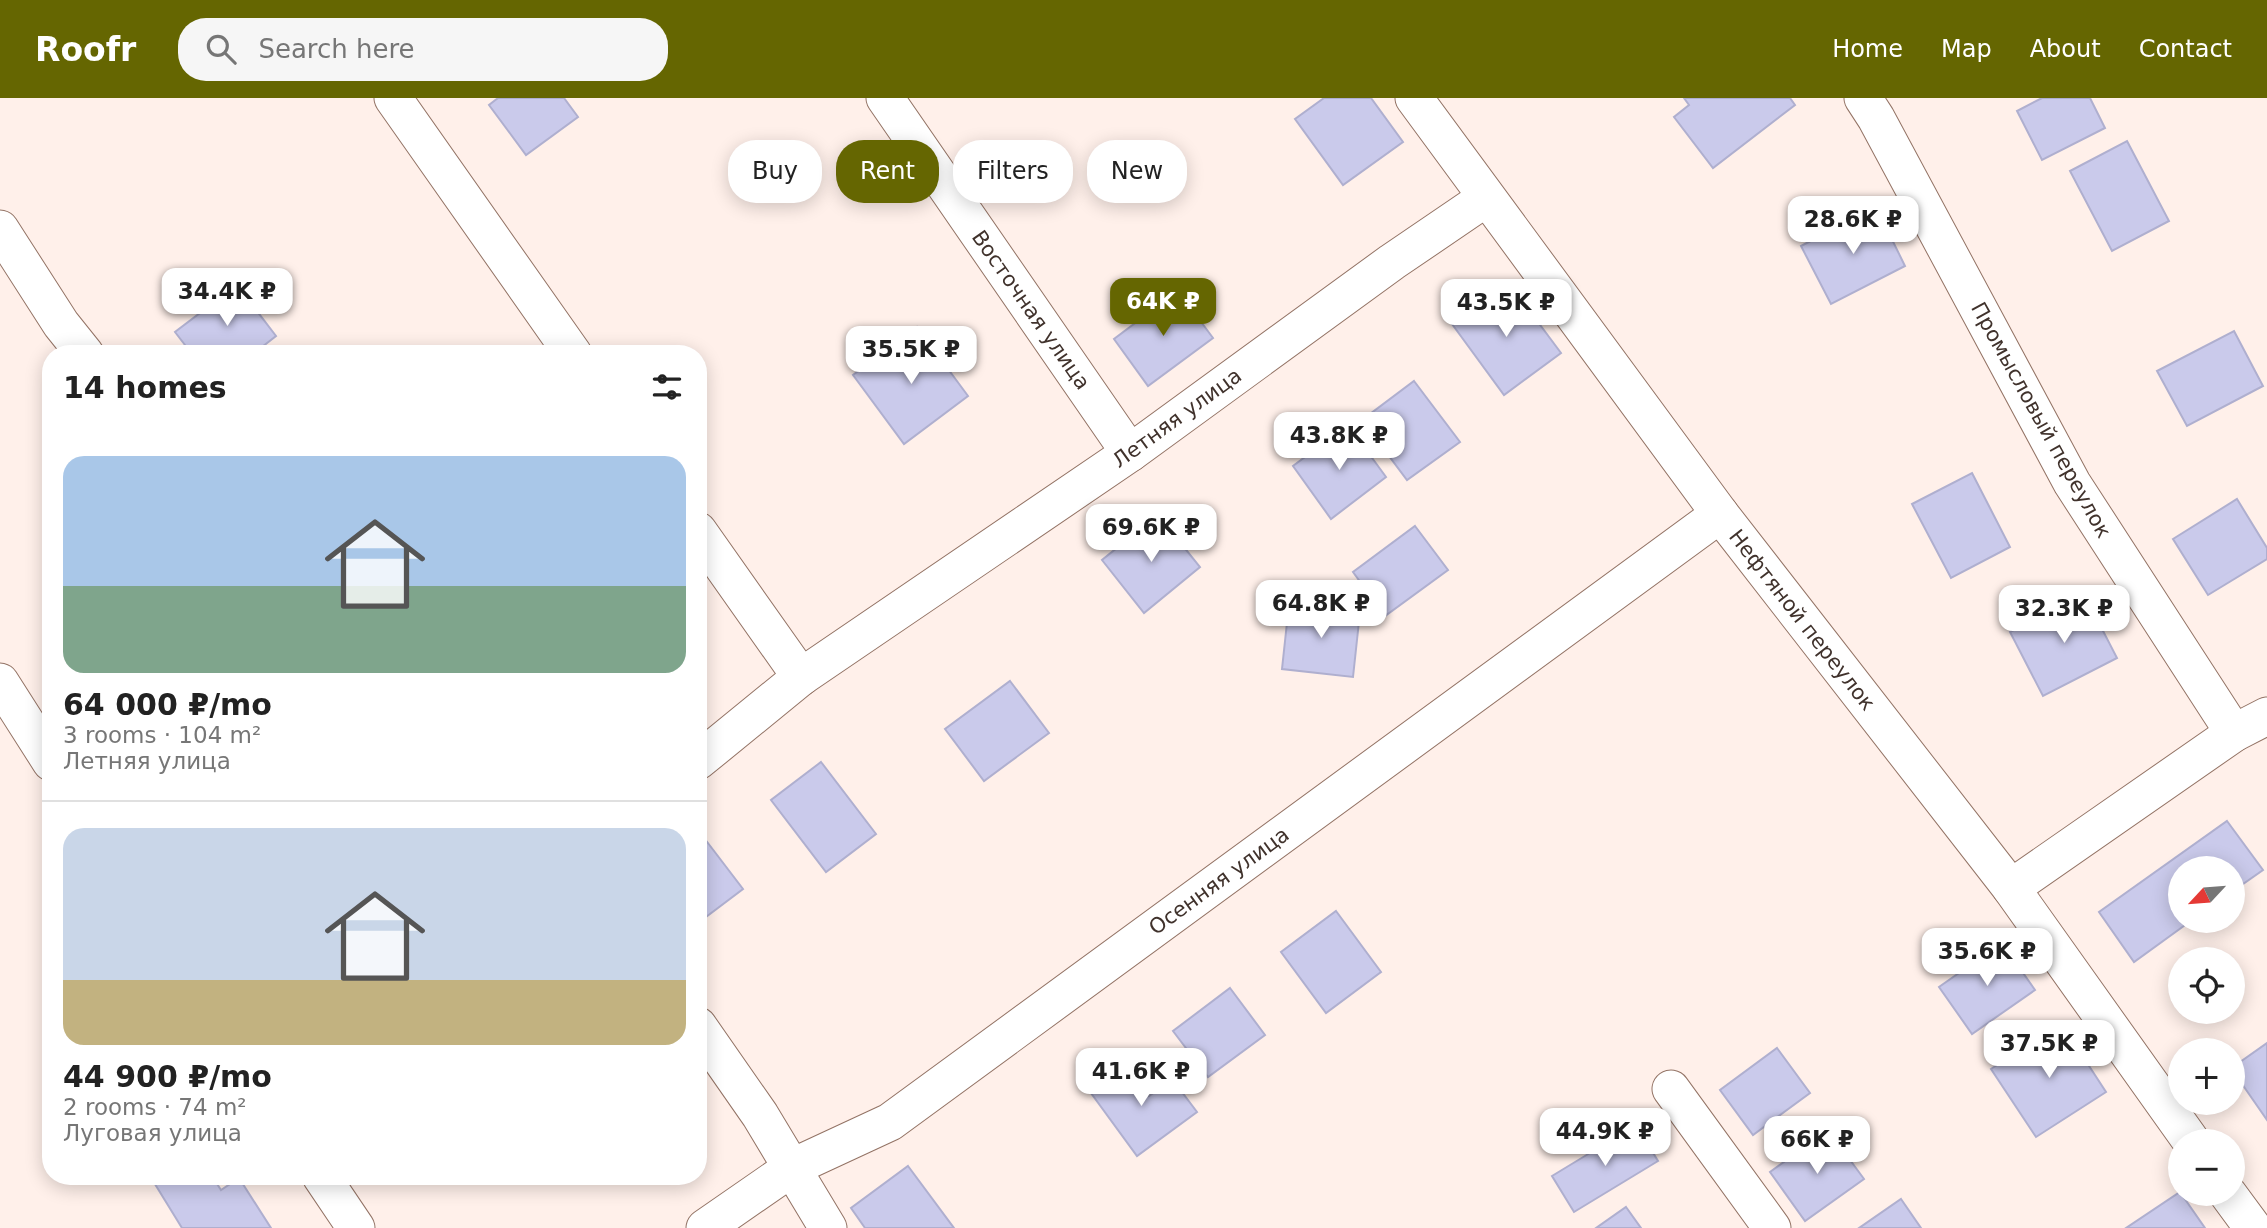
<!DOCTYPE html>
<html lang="en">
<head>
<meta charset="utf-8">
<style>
  :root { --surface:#fff; --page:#f6f6f6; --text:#222; --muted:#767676; --line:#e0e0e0; --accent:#656601 }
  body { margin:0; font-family:"DejaVu Sans",sans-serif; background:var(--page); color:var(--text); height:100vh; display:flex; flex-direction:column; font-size:26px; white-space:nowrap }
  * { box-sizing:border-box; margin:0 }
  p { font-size:23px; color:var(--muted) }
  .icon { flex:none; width:38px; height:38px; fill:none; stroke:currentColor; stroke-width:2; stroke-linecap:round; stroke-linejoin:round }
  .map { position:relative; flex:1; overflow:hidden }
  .drawer { position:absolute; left:42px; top:247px; width:665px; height:840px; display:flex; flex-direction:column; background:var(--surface); border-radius:28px; box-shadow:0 4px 18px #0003 }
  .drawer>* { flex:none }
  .top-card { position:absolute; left:728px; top:42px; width:665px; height:63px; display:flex; gap:14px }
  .needle { width:46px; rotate:244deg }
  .fabs { position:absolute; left:2168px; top:758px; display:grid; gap:14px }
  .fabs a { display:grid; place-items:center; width:77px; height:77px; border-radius:50%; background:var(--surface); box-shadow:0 4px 18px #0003; font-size:35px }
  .price { position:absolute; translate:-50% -60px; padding:0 16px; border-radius:14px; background:#fff; color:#222; font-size:23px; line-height:46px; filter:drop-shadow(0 2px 4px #0008) }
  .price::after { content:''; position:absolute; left:50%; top:42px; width:21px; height:16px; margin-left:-10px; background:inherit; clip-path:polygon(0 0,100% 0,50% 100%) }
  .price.selected { background:var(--accent); color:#fff }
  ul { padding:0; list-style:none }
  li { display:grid; align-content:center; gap:14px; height:371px; padding:0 21px }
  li+li { border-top:2px solid var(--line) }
  li span { display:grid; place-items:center; height:217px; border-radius:21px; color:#555 }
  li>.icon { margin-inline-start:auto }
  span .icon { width:126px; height:126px; fill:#fffc; stroke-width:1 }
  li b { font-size:30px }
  h2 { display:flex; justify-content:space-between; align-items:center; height:84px; padding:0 21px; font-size:30px }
  .pill { padding:0 24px; border-radius:28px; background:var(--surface); box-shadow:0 4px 18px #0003; font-size:24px; line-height:63px }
  .pill.selected { background:var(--accent); color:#fff }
  header { display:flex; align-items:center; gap:42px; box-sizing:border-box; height:98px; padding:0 35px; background:var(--accent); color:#fff }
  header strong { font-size:33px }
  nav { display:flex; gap:38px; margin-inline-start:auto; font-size:24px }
  .search { width:490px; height:63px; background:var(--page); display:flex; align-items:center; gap:18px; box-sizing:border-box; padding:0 24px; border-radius:28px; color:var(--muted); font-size:26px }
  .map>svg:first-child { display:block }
  .building { fill:#cacaeb; stroke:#afafcf; stroke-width:2 }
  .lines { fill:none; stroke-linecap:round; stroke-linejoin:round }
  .minor-casing { stroke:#937365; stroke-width:39 }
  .minor { stroke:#fff; stroke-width:37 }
  .labels { text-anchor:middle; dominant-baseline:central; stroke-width:5; stroke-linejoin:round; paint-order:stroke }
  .street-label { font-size:21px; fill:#40322c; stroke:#fff }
</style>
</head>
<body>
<header>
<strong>Roofr</strong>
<div class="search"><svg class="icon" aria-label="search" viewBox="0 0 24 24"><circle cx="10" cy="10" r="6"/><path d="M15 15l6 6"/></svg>Search here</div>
<nav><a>Home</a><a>Map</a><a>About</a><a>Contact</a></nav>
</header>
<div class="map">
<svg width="2267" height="1130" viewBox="0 0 2267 1130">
  <rect width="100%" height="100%" fill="#fff0ea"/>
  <g class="building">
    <polygon points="498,0 564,0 578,19 526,57 489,7"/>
    <polygon points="1324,0 1371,0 1403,44 1343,87 1295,21"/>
    <polygon points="1684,0 1790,0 1795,7 1713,70 1674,19 1689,7"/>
    <polygon points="2042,0 2090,0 2105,30 2042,62 2017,13"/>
    <polygon points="2127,43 2169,123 2112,153 2070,73"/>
    <polygon points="1876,109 1905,168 1831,206 1801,148"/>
    <polygon points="1508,184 1561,255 1504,297 1452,226"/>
    <polygon points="237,187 276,238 253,256 192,256 175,234"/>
    <polygon points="1178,193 1213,240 1148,288 1114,241"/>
    <polygon points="917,229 968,298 904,346 853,277"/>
    <polygon points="2234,233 2263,288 2187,328 2157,273"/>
    <polygon points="1414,283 1460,344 1407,382 1362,322"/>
    <polygon points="1348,327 1386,379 1331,421 1293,368"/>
    <polygon points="1972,375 2010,449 1951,480 1912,406"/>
    <polygon points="2237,401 2267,450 2267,461 2208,497 2173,441"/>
    <polygon points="1158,417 1200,469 1144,515 1102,462"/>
    <polygon points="1415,428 1448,472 1385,518 1353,474"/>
    <polygon points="2084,496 2117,560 2043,598 2010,534"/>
    <polygon points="1289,506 1360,514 1353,579 1282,571"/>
    <polygon points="1010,583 1049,635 984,683 945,631"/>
    <polygon points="821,664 876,736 826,774 771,702"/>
    <polygon points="2227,723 2263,772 2233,793 2233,770 2180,770 2180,822 2192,822 2134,864 2099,814"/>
    <polygon points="698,732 743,791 698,825"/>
    <polygon points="1336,813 1381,874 1326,915 1281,854"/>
    <polygon points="2002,845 2035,892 1972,936 1939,889"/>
    <polygon points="1230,890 1265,937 1208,979 1173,933"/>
    <polygon points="2061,925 2106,994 2036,1039 1991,971"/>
    <polygon points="2267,945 2267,1022 2233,973 2233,969"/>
    <polygon points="1777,950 1810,995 1753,1037 1720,992"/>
    <polygon points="1124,964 1149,998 1172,981 1197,1014 1137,1058 1088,991"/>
    <polygon points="1636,1027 1658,1063 1574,1114 1552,1078"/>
    <polygon points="1828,1032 1864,1081 1805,1123 1770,1074"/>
    <polygon points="908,1068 954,1130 865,1130 851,1110"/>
    <polygon points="150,1078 212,1078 221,1092 239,1080 271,1130 182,1130"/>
    <polygon points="2180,1094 2205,1130 2126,1130"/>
    <polygon points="1901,1101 1921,1130 1859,1130"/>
    <polygon points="1626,1109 1641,1130 1596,1130"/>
  </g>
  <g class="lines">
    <g class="minor-casing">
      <g id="minor">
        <polyline points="393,0 573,256"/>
        <polyline points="885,0 1130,355"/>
        <polyline points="1414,0 1720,416 2011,790 2191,1043"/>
        <polyline points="1863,0 1876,20 2072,385 2234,635"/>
        <polyline points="0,131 61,226 85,256"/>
        <polyline points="698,433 801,579"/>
        <polyline points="0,584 51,664"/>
        <polyline points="698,663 801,579 1130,355 1392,164 1486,100"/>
        <polyline points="2011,790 2234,635 2267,618"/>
        <polyline points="698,928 760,1017 828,1130"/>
        <polyline points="1671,991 1772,1130"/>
        <polyline points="321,1078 356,1130"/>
        <polyline points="2228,1096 2253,1130"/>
        <polyline points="705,1130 793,1069 890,1024 1720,416"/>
      </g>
    </g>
    <use href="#minor" class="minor"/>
  </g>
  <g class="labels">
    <g class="street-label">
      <text transform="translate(1031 212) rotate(55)">Восточная улица</text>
      <text transform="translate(1177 320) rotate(-36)">Летняя улица</text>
      <text transform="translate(2041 322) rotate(61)">Промысловый переулок</text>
      <text transform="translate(1802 522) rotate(52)">Нефтяной переулок</text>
      <text transform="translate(1219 783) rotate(-36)">Осенняя улица</text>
    </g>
  </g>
</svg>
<div class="fabs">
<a><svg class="needle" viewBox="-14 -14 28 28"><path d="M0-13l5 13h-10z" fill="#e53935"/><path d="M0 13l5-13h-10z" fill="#767676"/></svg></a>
<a><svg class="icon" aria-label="locate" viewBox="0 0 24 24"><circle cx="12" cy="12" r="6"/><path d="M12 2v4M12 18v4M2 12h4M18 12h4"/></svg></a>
<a>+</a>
<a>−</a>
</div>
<b class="price" style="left:1853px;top:158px">28.6K ₽</b>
<b class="price" style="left:227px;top:230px">34.4K ₽</b>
<b class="price selected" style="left:1163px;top:240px">64K ₽</b>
<b class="price" style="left:1506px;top:241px">43.5K ₽</b>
<b class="price" style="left:911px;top:288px">35.5K ₽</b>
<b class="price" style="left:1339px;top:374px">43.8K ₽</b>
<b class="price" style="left:1151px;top:466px">69.6K ₽</b>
<b class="price" style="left:1321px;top:542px">64.8K ₽</b>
<b class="price" style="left:2064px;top:547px">32.3K ₽</b>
<b class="price" style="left:1987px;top:890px">35.6K ₽</b>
<b class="price" style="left:2049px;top:982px">37.5K ₽</b>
<b class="price" style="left:1141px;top:1010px">41.6K ₽</b>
<b class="price" style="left:1605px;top:1070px">44.9K ₽</b>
<b class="price" style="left:1817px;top:1078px">66K ₽</b>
<div class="top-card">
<a class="pill">Buy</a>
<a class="pill selected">Rent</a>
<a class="pill">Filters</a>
<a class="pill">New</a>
</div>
<section class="drawer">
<h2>14 homes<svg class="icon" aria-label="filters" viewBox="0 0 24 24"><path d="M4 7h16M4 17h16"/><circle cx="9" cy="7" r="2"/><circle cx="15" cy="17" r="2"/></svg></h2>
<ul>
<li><span style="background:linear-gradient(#a9c7e8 60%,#7fa58c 0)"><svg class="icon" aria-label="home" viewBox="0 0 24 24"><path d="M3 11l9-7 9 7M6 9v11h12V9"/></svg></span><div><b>64 000 ₽/mo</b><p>3 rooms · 104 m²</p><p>Летняя улица</p></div></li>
<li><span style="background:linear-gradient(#c9d6e8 70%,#c2b280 0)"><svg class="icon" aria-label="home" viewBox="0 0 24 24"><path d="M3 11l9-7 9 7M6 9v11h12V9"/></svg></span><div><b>44 900 ₽/mo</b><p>2 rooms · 74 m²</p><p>Луговая улица</p></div></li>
</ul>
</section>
</div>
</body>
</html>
